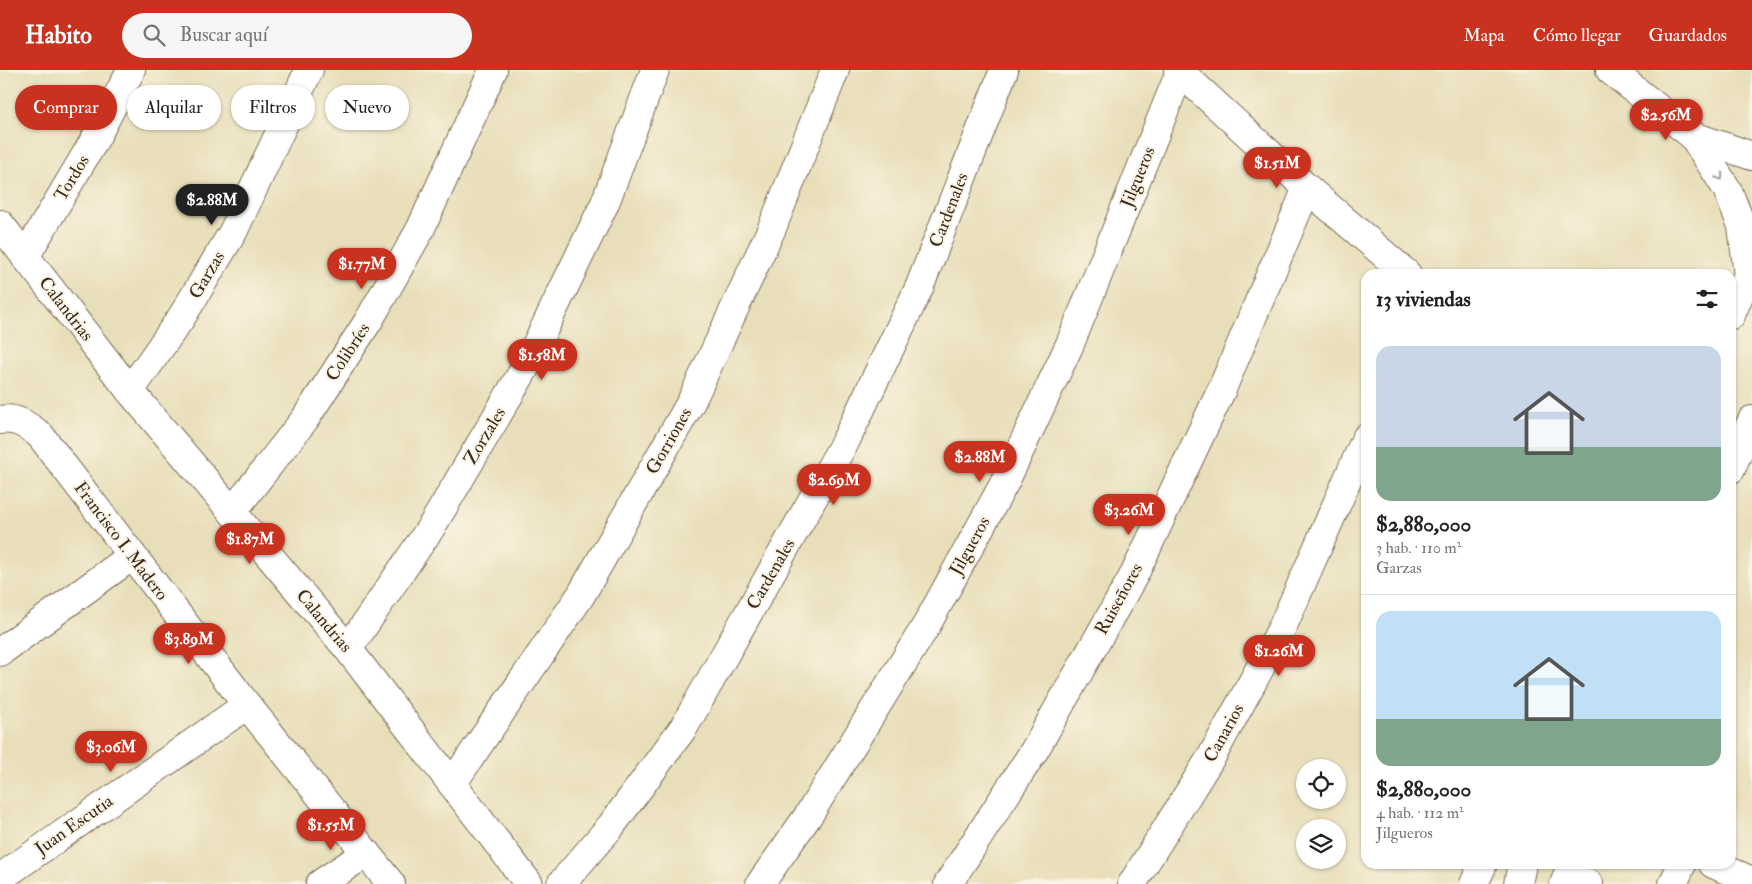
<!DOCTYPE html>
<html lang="es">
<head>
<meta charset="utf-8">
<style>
  :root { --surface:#fff; --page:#f6f6f6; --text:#222; --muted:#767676; --line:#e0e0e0; --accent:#c8321e }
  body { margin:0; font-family:"IM FELL Double Pica",serif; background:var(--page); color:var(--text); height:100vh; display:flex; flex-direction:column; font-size:19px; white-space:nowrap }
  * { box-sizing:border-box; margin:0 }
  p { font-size:16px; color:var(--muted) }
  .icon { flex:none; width:28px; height:28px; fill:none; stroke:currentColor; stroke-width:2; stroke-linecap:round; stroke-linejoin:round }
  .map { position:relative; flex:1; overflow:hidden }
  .sheet { position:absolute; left:1361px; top:199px; width:375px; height:600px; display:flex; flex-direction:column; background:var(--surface); border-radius:15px; box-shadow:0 1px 4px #0004 }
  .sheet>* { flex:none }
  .guide { position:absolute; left:15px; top:15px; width:475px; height:45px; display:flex; gap:10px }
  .buttons { position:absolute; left:1296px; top:689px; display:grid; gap:10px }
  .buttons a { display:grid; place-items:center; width:50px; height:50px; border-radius:50%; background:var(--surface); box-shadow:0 1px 4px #0004; font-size:25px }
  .price { position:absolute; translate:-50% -42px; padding:0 11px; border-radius:18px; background:var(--accent); color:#fff; font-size:16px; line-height:32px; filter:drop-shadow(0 1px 2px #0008) }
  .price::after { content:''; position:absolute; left:50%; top:30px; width:15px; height:11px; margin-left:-8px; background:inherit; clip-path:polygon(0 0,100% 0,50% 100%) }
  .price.current { background:#222; color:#fff }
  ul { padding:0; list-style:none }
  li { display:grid; align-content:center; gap:10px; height:265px; padding:0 15px }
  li+li { border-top:1px solid var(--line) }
  li span { display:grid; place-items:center; height:155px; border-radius:15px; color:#555 }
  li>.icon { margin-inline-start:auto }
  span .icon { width:90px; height:90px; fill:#fffc; stroke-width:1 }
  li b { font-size:21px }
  h2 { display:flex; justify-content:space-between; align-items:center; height:60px; padding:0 15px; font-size:21px }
  .pill { padding:0 18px; border-radius:22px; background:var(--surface); box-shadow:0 1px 4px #0004; font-size:18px; line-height:45px }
  .pill.current { background:var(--accent); color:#fff }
  header { display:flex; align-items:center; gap:30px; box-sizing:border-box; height:70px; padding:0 25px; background:var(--accent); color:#fff }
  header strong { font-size:24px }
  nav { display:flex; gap:28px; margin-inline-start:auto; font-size:18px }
  .search { width:350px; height:45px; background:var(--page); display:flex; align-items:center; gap:12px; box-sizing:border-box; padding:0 18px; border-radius:28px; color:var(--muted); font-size:19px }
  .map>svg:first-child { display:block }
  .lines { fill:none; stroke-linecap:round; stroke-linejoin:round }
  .minor-casing { stroke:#786954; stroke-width:30 }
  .tertiary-casing { stroke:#786954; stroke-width:30 }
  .minor { stroke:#fff; stroke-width:28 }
  .tertiary { stroke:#fff; stroke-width:28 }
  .oneway { stroke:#a79f9a }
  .labels { text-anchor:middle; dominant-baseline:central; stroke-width:4; stroke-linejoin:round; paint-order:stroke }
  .street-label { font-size:18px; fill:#3b2a1e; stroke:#fcf5e5 }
</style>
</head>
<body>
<header>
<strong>Habito</strong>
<div class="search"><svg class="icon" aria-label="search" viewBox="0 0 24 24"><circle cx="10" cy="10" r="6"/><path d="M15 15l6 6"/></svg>Buscar aquí</div>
<nav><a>Mapa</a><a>Cómo llegar</a><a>Guardados</a></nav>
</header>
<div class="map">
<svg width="1752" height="814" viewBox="0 0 1752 814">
  <rect width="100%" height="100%" fill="#fcf5e5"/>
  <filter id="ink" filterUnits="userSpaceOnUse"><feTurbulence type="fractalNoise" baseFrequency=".02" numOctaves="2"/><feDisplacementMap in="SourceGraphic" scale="10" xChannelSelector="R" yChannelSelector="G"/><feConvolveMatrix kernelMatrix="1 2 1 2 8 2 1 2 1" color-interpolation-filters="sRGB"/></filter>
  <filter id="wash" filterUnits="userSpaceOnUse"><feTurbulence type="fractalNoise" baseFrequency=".0096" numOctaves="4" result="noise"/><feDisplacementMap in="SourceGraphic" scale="20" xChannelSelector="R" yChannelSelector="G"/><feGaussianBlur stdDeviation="1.12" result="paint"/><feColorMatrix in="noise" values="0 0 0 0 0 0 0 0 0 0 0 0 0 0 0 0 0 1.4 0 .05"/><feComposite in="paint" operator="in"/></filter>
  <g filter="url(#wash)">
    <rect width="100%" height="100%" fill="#e8deb9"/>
  </g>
  <g filter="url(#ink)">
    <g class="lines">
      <g class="minor-casing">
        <g id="minor">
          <polyline points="1178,0 1307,118 1407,204"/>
          <polyline points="0,154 130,321 348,579 529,814"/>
          <polyline points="25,187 94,71 131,0"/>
          <polyline points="130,321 181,248 233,162 309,0"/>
          <path d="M0,350C16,347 27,355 40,365L247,635L391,814"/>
          <polyline points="233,441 305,349 369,250 420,160 493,0"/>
          <polyline points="348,579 432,456 525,298 605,133 655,0"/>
          <polyline points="0,582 132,486"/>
          <polyline points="452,714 581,525 691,332 772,158 835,0"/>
          <polyline points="1713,794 1752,811"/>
          <polyline points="1567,806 1589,814"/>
          <polyline points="0,808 247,635"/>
          <polyline points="320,814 366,783"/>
          <polyline points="561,814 611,756 684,657 846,370 919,218 1004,0"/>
          <polyline points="760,814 808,746 926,556 1005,412 1070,274 1180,2"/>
          <polyline points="948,814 1034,681 1134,505 1222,319 1307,118"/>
          <polyline points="1132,814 1213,684 1282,558 1366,368"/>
          <polyline points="1673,814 1682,794"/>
        </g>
      </g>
      <g class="tertiary-casing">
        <g id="tertiary">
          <polyline points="1610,0 1693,66 1752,86"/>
          <polyline points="1693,66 1727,119 1742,156 1748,205"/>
          <polyline points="1731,245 1752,195"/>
          <polyline points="1731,399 1752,350"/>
          <polyline points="1474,814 1483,794"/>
          <polyline points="1518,814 1522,794"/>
          <polyline points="1564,814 1573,794"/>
        </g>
      </g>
      <use href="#minor" class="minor"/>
      <use href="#tertiary" class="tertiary"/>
    </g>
    <defs><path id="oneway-chevron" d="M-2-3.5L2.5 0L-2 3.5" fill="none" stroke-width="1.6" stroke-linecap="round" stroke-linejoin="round" transform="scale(1.25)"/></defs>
    <use class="oneway" href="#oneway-chevron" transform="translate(1720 107) rotate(57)"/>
  </g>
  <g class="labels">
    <g class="street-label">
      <text transform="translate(1138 107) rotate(-68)">Jilgueros</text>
      <text transform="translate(72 108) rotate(-59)">Tordos</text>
      <text transform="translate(949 140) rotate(-69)">Cardenales</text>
      <text transform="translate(207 205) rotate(-59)">Garzas</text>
      <text transform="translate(66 239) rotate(52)">Calandrias</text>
      <text transform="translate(348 282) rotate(-57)">Colibríes</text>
      <text transform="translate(485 366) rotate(-59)">Zorzales</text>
      <text transform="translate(669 371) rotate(-60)">Gorriones</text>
      <text transform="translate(121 471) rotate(53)">Francisco I. Madero</text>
      <text transform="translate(970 476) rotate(-61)">Jilgueros</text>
      <text transform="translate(771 504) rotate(-60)">Cardenales</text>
      <text transform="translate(1119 529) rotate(-61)">Ruiseñores</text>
      <text transform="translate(324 551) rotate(50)">Calandrias</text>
      <text transform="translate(1224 663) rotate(-61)">Canarios</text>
      <text transform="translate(74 755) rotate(-35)">Juan Escutia</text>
    </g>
  </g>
</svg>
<div class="buttons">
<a><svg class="icon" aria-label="locate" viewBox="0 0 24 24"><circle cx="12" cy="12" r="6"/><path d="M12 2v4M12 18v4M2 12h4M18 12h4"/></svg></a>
<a><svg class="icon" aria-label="layers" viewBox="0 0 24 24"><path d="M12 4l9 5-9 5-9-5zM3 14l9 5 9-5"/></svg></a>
</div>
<b class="price" style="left:1666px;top:71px">$2.56M</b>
<b class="price" style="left:1277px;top:119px">$1.51M</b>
<b class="price current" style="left:212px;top:156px">$2.88M</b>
<b class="price" style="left:362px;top:220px">$1.77M</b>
<b class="price" style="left:542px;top:311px">$1.58M</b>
<b class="price" style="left:980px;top:413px">$2.88M</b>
<b class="price" style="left:834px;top:436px">$2.69M</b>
<b class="price" style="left:1129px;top:466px">$3.26M</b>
<b class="price" style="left:250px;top:495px">$1.87M</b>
<b class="price" style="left:189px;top:595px">$3.89M</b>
<b class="price" style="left:1279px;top:607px">$1.26M</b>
<b class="price" style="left:111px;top:703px">$3.06M</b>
<b class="price" style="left:331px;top:781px">$1.55M</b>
<div class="guide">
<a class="pill current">Comprar</a>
<a class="pill">Alquilar</a>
<a class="pill">Filtros</a>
<a class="pill">Nuevo</a>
</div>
<section class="sheet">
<h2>13 viviendas<svg class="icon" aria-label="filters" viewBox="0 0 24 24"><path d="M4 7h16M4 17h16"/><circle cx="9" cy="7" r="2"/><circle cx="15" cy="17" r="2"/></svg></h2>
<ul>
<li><span style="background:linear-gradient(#c9d6e8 65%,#7fa58c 0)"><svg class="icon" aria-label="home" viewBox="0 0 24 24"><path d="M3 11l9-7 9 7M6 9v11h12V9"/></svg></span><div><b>$2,880,000</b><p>3 hab. · 110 m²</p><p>Garzas</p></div></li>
<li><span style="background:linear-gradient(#bfe0f5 70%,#7fa58c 0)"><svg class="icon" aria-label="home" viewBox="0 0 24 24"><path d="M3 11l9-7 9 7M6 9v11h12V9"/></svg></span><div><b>$2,880,000</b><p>4 hab. · 112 m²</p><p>Jilgueros</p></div></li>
</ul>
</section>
</div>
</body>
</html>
